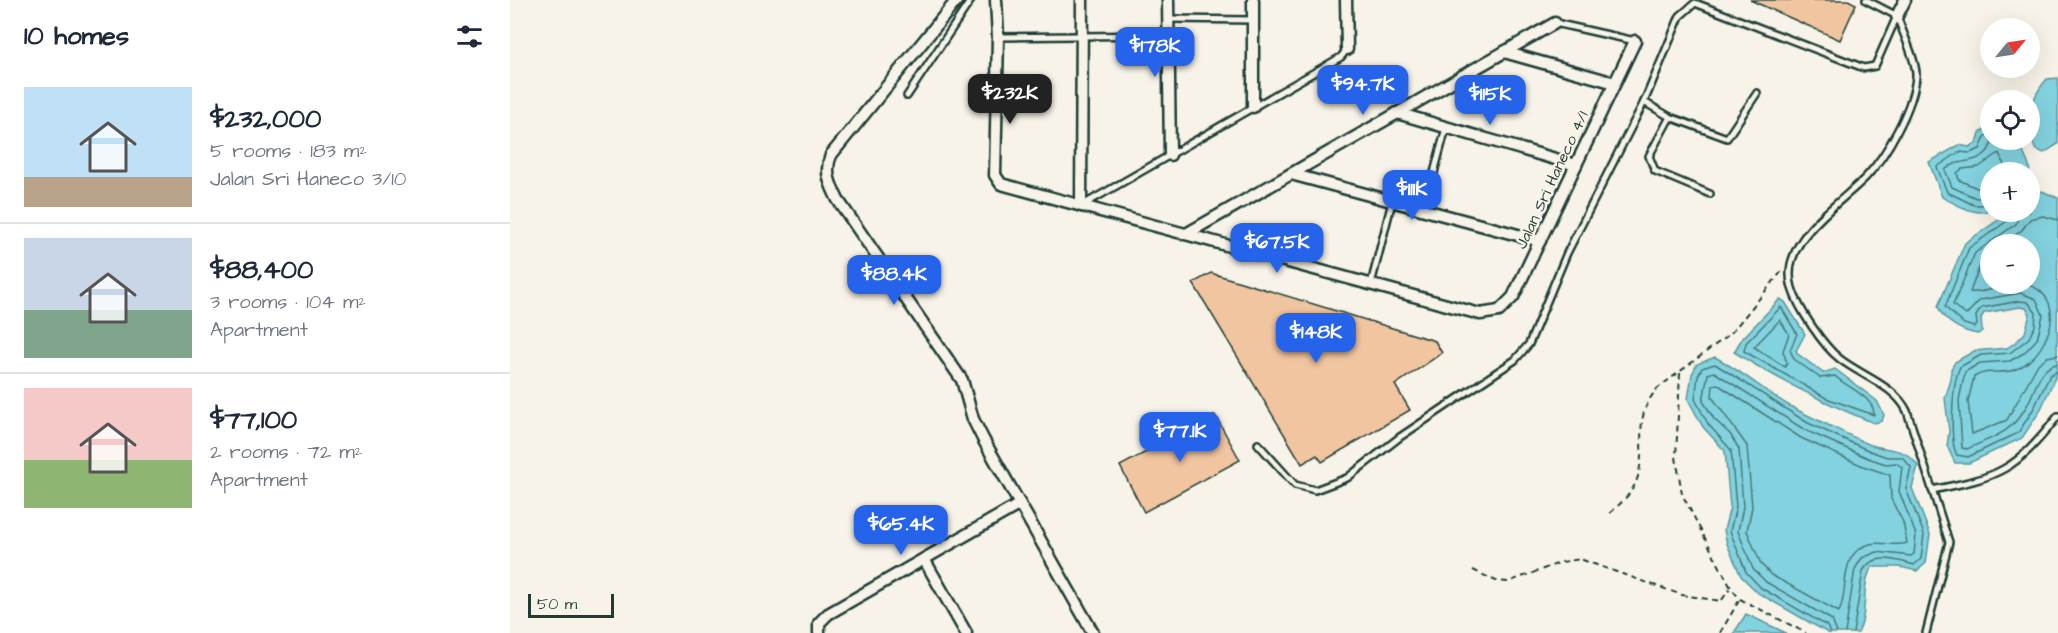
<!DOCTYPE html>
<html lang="en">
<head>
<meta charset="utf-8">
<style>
  :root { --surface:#fff; --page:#f2f2f3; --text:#1f2937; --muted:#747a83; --line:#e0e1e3; --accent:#2563eb }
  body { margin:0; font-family:"Architects Daughter",sans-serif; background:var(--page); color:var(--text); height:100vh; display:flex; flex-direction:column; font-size:22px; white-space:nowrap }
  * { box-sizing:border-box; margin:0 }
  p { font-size:20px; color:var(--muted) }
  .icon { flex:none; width:33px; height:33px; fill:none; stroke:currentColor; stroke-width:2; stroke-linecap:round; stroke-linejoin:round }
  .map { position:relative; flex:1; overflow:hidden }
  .panel { display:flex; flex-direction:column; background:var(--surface); width:510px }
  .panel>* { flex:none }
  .needle { width:39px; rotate:60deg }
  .buttons { position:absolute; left:1470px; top:18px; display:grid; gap:12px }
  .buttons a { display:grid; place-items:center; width:60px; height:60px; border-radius:50%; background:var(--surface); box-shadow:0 6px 24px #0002; font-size:30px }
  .scale { position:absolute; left:18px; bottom:15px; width:86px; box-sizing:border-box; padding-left:6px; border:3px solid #1f3d34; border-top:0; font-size:16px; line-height:21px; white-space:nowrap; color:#1f3d34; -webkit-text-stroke:4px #f7f3e8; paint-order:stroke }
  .price { position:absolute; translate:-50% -51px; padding:0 14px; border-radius:12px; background:var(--accent); color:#fff; font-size:20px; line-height:39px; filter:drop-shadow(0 2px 3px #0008) }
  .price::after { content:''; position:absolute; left:50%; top:36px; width:18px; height:14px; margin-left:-9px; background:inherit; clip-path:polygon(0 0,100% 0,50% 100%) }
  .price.active { background:#222; color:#fff }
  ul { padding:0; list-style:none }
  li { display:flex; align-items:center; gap:18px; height:150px; padding:0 24px }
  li+li { border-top:2px solid var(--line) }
  li span { display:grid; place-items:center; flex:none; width:168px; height:120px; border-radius:0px; color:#555 }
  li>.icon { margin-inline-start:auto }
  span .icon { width:72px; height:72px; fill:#fffc; stroke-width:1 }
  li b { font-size:26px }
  h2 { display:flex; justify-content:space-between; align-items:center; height:72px; padding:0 24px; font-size:26px }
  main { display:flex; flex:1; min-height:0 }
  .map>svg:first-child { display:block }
  .water { fill:#83d2df; stroke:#5b969b; stroke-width:1.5; fill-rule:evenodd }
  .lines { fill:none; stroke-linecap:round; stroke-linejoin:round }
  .shore { stroke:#477978; stroke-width:1.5 }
  .building { fill:#f1c5a0; stroke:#1f3d34; stroke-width:1.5 }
  .lane-casing { stroke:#1f3d34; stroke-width:10 }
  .street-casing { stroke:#1f3d34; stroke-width:15 }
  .path { stroke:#1f3d34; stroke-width:2; stroke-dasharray:6 4.5; stroke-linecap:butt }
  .lane { stroke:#f7f3e8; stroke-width:5 }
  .street { stroke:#f7f3e8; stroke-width:10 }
  .labels { text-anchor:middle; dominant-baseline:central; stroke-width:5; stroke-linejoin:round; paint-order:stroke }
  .street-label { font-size:16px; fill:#1f3d34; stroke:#f7f3e8 }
</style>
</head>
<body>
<main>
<section class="panel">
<h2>10 homes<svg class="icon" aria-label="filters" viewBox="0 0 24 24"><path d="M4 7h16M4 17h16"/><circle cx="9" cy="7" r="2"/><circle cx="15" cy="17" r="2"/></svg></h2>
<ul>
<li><span style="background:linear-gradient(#bfe0f5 75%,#b9a48a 0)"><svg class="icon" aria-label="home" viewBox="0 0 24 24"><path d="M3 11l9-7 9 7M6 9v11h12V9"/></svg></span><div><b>$232,000</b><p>5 rooms · 183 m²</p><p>Jalan Sri Haneco 3/10</p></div></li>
<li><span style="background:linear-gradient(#c9d6e8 60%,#7fa58c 0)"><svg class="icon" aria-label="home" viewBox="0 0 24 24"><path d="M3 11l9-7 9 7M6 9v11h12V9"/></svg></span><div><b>$88,400</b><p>3 rooms · 104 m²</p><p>Apartment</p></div></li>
<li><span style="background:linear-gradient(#f6c9c9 60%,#8fb573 0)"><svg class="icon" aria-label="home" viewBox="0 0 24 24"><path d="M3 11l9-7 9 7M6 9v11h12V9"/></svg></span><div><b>$77,100</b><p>2 rooms · 72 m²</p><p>Apartment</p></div></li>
</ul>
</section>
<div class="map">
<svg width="1548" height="633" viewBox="0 0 1548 633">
  <rect width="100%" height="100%" fill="#f7f3e8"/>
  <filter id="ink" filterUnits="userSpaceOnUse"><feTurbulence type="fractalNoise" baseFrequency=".0167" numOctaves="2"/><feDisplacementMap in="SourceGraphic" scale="12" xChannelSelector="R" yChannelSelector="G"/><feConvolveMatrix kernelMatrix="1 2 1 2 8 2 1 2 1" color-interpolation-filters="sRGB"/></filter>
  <g filter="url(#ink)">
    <g class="water">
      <path d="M1548,78V144L1534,153L1525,149C1516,123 1518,100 1537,79Z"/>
      <path d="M1480,126V140H1508L1520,168L1519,172H1480V210C1465,217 1446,204 1432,197L1419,162L1449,145L1459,147L1467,143L1470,133Z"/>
      <path d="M1532,191L1548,198L1547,373L1530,411L1512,438L1459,463H1445L1437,446L1439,431L1435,398L1441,380V369L1445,362L1464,351L1497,348L1506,342L1515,333L1520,314L1516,308L1510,307L1474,313L1471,318L1472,331L1468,334C1453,332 1432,321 1428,306L1455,243L1500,212H1520V198ZM1520,244V284H1480V244Z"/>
      <path d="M1270,299L1275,302L1295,334L1286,351L1288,354L1313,373L1325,369L1367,401L1374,415L1372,421L1364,423C1314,403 1269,380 1224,352L1231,340Z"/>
      <path d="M1205,357C1231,371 1252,389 1278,405C1303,419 1330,430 1356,443C1378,453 1393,444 1408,466L1402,488L1420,534L1416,563L1407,571L1390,567H1362C1350,585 1359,613 1348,633H1318L1248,593L1231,576L1217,544L1214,530L1220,507L1215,451L1193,427L1178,399L1182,374L1187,364Z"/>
      <polygon points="1236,614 1276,633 1224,633"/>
    </g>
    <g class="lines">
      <g class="shore">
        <polyline points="1480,132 1475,137 1470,149 1460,153 1449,152 1427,167 1437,192 1464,205 1480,205"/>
        <polyline points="1480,188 1469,189 1449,180 1447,173 1452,169 1469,167 1489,153 1497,172"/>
        <path d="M1480,197L1466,198L1442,187L1435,170C1447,158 1464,165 1476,153C1480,149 1481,144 1483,140"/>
        <path d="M1503,212L1500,219L1459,248L1435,307L1454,324L1464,327L1467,325L1466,316L1471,308L1510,301L1518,302L1526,313L1525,326L1519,338L1500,353L1471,355L1450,367C1442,382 1439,442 1447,455L1458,457L1508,433L1524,408L1540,375L1548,371"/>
        <path d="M1510,212L1506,224L1465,253L1443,305L1456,315L1470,300L1511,293L1526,299L1533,315L1527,339L1514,353L1500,361L1470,363L1455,372L1449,400L1452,448L1457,449C1485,436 1500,434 1516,407C1525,393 1529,365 1548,364"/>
        <polyline points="1493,244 1512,230 1520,219 1533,216 1548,220"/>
        <path d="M1480,254L1472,260L1460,292C1477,294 1497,282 1514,284C1526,286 1534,292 1539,303C1548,328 1528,361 1504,370C1490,375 1478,368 1464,377L1458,401L1462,434L1497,420L1528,364L1537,357L1548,355"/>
        <path d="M1271,307L1287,334L1280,350L1284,359L1310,378L1325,376C1336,387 1365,397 1364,415L1316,398L1234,351L1236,343Z"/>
        <polygon points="1270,320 1279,334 1273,351 1277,363 1275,367 1244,347"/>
        <path d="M1207,384L1291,438L1353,466L1380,475L1381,499L1393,522L1397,543C1386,547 1372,541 1360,544C1327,553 1340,590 1329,612L1261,575L1251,564L1237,531L1242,507L1237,446L1202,397L1203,385Z"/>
        <path d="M1320,633L1317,626L1251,588L1236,572L1220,531L1226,507L1221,450L1198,424L1185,399L1188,376L1192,368L1205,364L1298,423L1360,451L1377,457H1392L1401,467L1396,489L1414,534L1411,559L1404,565C1386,560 1363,552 1353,571L1343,633"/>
        <polyline points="1327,633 1322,620 1256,582 1243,569 1228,531 1233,507 1229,449 1220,434 1204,419 1193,401 1198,374 1204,372 1295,430 1358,458 1376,464 1386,463 1392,467 1389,491 1406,535 1404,554 1401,556 1367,552 1352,558 1345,569 1335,633"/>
      </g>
    </g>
    <g class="building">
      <polygon points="1240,0 1338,0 1346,4 1330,40"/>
      <polygon points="701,273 925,341 932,353 885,385 900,410 812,462 807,455 792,464 683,283"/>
      <polygon points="705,415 730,460 634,512 610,466"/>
    </g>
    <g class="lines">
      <g class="lane-casing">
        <g id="lane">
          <path d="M1356,0L1387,16C1392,31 1407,62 1406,76C1404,106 1377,155 1356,177C1329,205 1268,241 1282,288C1288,308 1313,346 1330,359C1352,376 1385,386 1397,411L1439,542L1416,633"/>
          <polyline points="658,19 743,20"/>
          <polyline points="1045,23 1125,41"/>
          <polyline points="488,37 658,35"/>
          <polyline points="397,96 461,0"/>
          <polyline points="1134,102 1160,117 1217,138 1247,93"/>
          <polyline points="1160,117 1139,156 1145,171 1200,194"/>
          <polyline points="573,205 831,57 837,49"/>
          <polyline points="914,210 936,128"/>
          <polyline points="861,284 882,202"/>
          <polyline points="748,444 785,485 805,490 837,478 890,437 1005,360 1019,344 1057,253 1134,102 1170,16 1185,3 1354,68 1365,66 1387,16"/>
          <path d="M1422,490C1489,477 1505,471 1548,416"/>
        </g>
      </g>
      <g class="street-casing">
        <g id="street">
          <path d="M447,0L321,155C314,172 320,184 328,200L452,380L463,419L473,439L583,633"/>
          <polyline points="486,0 488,37 485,175 491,184 970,314 989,311 1003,297 1125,41"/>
          <polyline points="658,0 660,155"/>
          <polyline points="743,0 743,107"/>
          <polyline points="836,0 837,49"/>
          <polyline points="1387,16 1395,0"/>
          <polyline points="994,52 1105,83"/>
          <polyline points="887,113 1066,165"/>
          <polyline points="781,174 1030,241"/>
          <polyline points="571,206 572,0"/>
          <polyline points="676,234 1045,23"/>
          <polyline points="414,559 456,633"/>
          <polyline points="309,633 309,623 318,614 510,504"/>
        </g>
      </g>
      <g class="path">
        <polyline points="1170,373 1166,457 1172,494 1221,588 1230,599 1296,633"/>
        <path d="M1100,513C1112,502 1124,492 1128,476C1137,444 1121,418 1148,388L1221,333L1272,271"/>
        <polyline points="963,570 986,581 998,582 1052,562 1070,559 1172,595 1211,601 1220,589"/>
        <polyline points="1210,633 1230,599"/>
      </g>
      <use href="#lane" class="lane"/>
      <use href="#street" class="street"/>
    </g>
  </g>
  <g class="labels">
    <g class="street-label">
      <text transform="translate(1042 180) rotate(-65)">Jalan Sri Haneco 4/1</text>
    </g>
  </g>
</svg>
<div class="buttons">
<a><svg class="needle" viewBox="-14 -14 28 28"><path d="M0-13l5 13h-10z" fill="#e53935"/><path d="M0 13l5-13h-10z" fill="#747a83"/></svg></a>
<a><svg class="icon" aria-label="locate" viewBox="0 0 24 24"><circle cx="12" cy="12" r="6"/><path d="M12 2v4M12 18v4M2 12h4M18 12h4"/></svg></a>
<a>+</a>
<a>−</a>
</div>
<div class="scale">50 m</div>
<b class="price" style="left:645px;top:78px">$178K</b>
<b class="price" style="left:853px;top:116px">$94.7K</b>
<b class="price active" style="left:500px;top:125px">$232K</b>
<b class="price" style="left:980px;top:126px">$115K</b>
<b class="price" style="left:902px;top:221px">$111K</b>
<b class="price" style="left:767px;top:274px">$67.5K</b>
<b class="price" style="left:384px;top:306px">$88.4K</b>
<b class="price" style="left:806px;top:364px">$148K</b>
<b class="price" style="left:670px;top:463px">$77.1K</b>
<b class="price" style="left:391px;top:556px">$65.4K</b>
</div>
</main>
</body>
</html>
